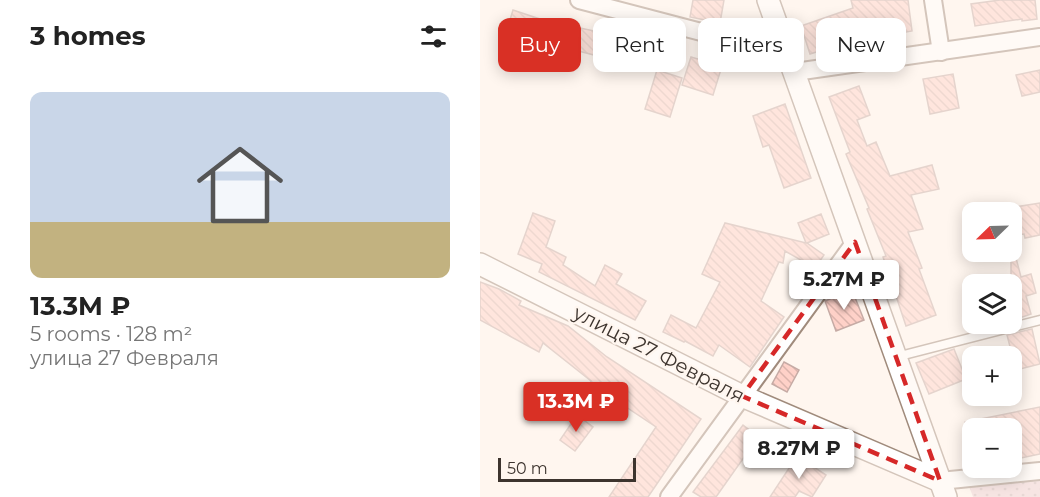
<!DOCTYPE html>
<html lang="en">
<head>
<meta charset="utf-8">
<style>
  :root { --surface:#fff; --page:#f2f2f2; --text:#222; --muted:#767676; --accent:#d93025 }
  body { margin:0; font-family:Montserrat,sans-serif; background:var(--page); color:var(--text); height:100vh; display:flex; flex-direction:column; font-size:22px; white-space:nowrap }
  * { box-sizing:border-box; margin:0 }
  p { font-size:20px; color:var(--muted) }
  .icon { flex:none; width:33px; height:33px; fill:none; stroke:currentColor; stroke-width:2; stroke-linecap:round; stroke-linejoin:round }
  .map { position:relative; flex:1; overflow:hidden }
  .side { display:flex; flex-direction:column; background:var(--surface); width:480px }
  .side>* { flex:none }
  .top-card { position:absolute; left:18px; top:18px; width:452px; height:54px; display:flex; gap:12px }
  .needle { width:39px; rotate:247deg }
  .fabs { position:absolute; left:482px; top:202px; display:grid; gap:12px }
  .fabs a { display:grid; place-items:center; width:60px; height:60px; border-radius:12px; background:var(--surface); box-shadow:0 3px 15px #0003; font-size:30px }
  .scale { position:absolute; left:18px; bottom:15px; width:138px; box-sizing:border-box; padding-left:6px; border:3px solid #3d342e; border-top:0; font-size:16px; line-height:21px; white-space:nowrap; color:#3d342e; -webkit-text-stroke:4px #fff6ef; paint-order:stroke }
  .price { position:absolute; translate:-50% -51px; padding:0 14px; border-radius:6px; background:#fff; color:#222; font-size:20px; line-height:39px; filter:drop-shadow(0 2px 3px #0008) }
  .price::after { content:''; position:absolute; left:50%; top:36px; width:18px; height:14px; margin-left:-9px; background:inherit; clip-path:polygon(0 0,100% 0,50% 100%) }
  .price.selected { background:var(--accent); color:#fff }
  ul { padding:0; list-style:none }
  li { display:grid; align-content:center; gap:12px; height:318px; padding:0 30px }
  li span { display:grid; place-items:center; height:186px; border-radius:12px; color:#555 }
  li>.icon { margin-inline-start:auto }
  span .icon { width:108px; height:108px; fill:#fffc; stroke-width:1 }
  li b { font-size:26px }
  h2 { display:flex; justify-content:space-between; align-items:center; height:72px; padding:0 30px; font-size:26px }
  .pill { padding:0 21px; border-radius:12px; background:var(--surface); box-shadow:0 3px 15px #0003; font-size:21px; line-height:54px }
  .pill.selected { background:var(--accent); color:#fff }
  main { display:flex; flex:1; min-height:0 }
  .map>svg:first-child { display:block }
  .grass { fill:url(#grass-dots) }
  .building { fill:url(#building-back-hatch); stroke:#c6aba5; stroke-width:1.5 }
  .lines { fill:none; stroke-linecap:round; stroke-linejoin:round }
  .service-casing { stroke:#a08b7c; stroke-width:11 }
  .minor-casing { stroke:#a08b7c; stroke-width:20 }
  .tertiary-casing { stroke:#a08b7c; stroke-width:24 }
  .service { stroke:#fff; stroke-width:8 }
  .minor { stroke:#fff; stroke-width:16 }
  .tertiary { stroke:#fff; stroke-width:21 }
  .marked { fill:none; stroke:#d62828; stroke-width:4.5; stroke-dasharray:12 8; stroke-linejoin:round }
  .labels { text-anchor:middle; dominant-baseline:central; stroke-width:4.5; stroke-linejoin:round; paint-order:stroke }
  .street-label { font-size:20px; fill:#3d342e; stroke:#fff6ef }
</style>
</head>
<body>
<main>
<section class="side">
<h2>3 homes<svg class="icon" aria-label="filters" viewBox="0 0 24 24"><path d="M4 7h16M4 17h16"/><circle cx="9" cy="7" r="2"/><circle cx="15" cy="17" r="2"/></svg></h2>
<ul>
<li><span style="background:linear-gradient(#c9d6e8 70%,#c2b280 0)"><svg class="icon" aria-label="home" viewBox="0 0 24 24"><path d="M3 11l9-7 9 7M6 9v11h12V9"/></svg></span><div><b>13.3M ₽</b><p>5 rooms · 128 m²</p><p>улица 27 Февраля</p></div></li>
</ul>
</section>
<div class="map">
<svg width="560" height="497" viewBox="0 0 560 497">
  <defs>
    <pattern id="grass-dots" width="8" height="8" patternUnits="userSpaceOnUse" patternTransform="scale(1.5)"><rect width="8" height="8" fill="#edd1d5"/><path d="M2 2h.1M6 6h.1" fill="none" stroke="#ccb4b7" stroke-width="1.8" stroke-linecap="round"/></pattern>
    <pattern id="building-back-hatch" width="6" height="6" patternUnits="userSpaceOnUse" patternTransform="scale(1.5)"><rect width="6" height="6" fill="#fed1c8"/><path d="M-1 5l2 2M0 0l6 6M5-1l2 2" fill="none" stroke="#dbb4ac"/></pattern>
  </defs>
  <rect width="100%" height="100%" fill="#fff6ef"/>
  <polygon class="grass" points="560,477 560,497 493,497 489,486"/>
  <g class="building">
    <polygon points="213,0 244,0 240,23 210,17"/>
    <polygon points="371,0 428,0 432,31 409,35 409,32 371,41 330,54 321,26 373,8"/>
    <polygon points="520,0 555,0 557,19 542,21 542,19 495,26 491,4"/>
    <polygon points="33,10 63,20 119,32 114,55 83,47 83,49 61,44 26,33"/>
    <polygon points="211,57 242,66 233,95 202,85"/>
    <polygon points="177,70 202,78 190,117 165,109"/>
    <polygon points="560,70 560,92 542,96 536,75"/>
    <polygon points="473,74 479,108 450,114 443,79"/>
    <polygon points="379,86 390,115 377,120 387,146 396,142 410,176 452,165 459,189 431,195 443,229 428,232 442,268 439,269 456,315 426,326 403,257 406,256 387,209 389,208 366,154 370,152 349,97"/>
    <polygon points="305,104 331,178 304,188 289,145 283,147 273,116"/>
    <polygon points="560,203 560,235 545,238 544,234 534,235 529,208"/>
    <polygon points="53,213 75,221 66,247 86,257 83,265 115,286 125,265 142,274 136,284 166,301 155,320 59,272 62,264 38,254"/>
    <polygon points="341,214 349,234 327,243 344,255 335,268 305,251 303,263 299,262 281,301 304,317 270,367 239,345 233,356 205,341 204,342 183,332 191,315 216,328 240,282 222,274 245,223 326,243 318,223"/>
    <polygon points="531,258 536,258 541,277 551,274 556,293 546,296 551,314 534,320 531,308"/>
    <polygon points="0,282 19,289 41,301 39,305 88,326 127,357 221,419 168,497 129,497 176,427 110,383 111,381 63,343 59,352 0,320"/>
    <polygon points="372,290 384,320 356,331 345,301"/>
    <polygon points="552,329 560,364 536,370 527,335"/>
    <polygon points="474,349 486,379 449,394 436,363"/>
    <polygon points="304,362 319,370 307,392 292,384"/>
    <polygon points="560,407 560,454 531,460 531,429 485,429 485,422"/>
    <polygon points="97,415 113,427 95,451 80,440"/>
    <polygon points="263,425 276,435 269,444 272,446 236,497 221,497 213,492"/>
    <polygon points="317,456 346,475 332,497 319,491 315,497 290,497"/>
  </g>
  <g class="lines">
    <g class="service-casing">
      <polyline id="service" points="416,357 560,320"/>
    </g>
    <g class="minor-casing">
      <g id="minor">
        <polyline points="99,0 309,55"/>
        <polyline points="453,0 461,52"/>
        <polyline points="315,72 560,37"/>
        <polyline points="460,481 560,471"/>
        <polyline points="189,497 375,242"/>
      </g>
    </g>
    <g class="tertiary-casing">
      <g id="tertiary">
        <polyline points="288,0 466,497"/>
        <polyline points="0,264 262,396 460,481"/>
      </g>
    </g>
    <use href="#service" class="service"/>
    <use href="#minor" class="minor"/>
    <use href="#tertiary" class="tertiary"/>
  </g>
  <path d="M0 0H560V497H0ZM375,242L416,357L460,481L262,396Z" fill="#fff6ef" fill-opacity=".55" fill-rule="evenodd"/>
  <path class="marked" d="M375,242L416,357L460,481L262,396Z"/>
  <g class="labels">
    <g class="street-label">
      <text transform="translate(179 354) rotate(27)">улица 27 Февраля</text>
    </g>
  </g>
</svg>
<div class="fabs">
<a><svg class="needle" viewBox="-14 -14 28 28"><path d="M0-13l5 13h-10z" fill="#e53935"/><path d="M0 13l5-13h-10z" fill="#767676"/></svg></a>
<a><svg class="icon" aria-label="layers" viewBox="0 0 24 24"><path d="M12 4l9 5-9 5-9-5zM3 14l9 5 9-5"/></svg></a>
<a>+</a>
<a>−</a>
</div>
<div class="scale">50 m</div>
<b class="price" style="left:364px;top:311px">5.27M ₽</b>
<b class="price selected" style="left:96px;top:433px">13.3M ₽</b>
<b class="price" style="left:319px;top:480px">8.27M ₽</b>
<div class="top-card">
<a class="pill selected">Buy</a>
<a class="pill">Rent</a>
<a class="pill">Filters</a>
<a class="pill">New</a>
</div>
</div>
</main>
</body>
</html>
